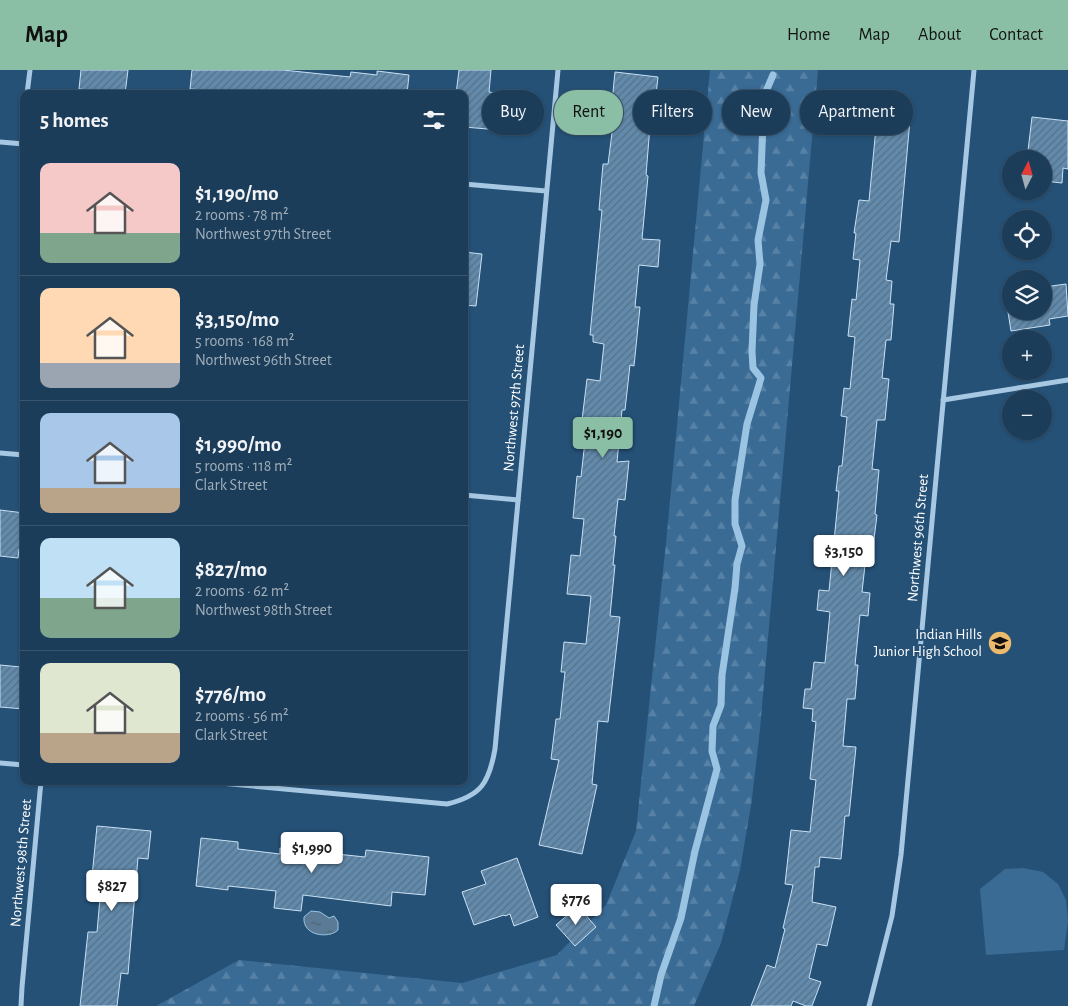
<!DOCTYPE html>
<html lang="en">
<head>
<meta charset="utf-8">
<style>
  :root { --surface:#1c3d59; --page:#294862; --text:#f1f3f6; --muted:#a0aeba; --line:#3a566f; --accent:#8abfa5 }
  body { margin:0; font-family:"Alegreya Sans",sans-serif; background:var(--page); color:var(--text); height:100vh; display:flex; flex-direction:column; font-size:19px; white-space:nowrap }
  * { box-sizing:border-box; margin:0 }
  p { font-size:16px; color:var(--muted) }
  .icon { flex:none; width:28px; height:28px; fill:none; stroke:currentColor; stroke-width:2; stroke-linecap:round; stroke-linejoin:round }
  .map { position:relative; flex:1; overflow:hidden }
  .sheet { position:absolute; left:20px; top:20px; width:448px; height:695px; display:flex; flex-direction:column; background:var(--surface); border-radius:10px; box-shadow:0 1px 4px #0004,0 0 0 1px var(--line) }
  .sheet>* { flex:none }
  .top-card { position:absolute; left:482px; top:20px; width:475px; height:45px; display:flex; gap:10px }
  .needle { width:32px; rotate:6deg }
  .tools { position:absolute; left:1002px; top:80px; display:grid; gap:10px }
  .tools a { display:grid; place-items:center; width:50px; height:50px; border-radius:50%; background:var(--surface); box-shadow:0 1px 4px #0004,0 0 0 1px var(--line); font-size:25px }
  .price { position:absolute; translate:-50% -42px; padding:0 11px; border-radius:5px; background:#fff; color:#222; font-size:16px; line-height:32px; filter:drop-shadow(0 1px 2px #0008) }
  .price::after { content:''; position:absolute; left:50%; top:30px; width:15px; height:11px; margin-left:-8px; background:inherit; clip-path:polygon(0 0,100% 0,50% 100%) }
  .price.current { background:var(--accent); color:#111 }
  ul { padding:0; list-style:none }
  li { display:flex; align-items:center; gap:15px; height:125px; padding:0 20px }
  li+li { border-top:1px solid var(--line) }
  li span { display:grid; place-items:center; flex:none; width:140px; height:100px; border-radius:10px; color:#555 }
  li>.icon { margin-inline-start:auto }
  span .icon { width:60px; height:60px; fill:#fffc; stroke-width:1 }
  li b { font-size:21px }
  h2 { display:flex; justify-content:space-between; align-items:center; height:60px; padding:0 20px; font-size:21px }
  .chip { padding:0 18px; border-radius:22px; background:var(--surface); box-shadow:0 1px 4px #0004,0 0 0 1px var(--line); font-size:18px; line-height:45px }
  .chip.current { background:var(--accent); color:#111 }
  header { display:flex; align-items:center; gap:30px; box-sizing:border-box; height:70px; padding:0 25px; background:var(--accent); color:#111 }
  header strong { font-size:24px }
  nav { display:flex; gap:28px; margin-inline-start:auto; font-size:18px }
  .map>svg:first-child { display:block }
  .forest { fill:url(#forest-firs) }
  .pitch { fill:#396b95 }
  .water { fill:url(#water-ripples); stroke:#9bc4e3 }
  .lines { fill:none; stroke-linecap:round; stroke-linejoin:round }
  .stream { stroke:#9bc4e3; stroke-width:7 }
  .building { fill:url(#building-hatch); stroke:#c9e0f3 }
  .street { stroke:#a7c8e3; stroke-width:5 }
  .labels { text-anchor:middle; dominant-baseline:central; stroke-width:4; stroke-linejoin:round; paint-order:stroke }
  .street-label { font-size:15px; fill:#fff; stroke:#255177 }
  .poi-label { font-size:15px; fill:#fff; stroke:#255177; text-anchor:end }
</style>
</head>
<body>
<header>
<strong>Map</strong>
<nav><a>Home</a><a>Map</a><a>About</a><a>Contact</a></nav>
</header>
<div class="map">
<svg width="1068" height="936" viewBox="0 0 1068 936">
  <defs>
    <pattern id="forest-firs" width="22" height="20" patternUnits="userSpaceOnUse" patternTransform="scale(1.25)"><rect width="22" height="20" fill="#396b95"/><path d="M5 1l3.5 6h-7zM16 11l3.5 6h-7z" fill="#5781a5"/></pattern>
    <pattern id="water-ripples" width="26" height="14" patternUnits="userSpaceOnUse" patternTransform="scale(1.25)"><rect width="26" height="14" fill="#5a7a96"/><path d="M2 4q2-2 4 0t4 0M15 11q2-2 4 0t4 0" fill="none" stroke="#536371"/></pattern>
    <pattern id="building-hatch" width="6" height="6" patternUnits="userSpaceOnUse" patternTransform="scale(1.25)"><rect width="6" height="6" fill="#618aac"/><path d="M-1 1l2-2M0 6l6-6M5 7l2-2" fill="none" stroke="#597186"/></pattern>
  </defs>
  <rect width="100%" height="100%" fill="#255177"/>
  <polygon class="forest" points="710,0 818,0 760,659 752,729 740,800 721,873 694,936 156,936 239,890 462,913 557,885 606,835 636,761 667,463"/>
  <polygon class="pitch" points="1023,798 1043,802 1058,814 1066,830 1068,851 1064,880 986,885 980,819 1005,799"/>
  <path class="water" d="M311,841L320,842L329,848L334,846L338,852V860C329,869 302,866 304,847Z"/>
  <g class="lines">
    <polyline class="stream" points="654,936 661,905 681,848 695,781 717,699 712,681 713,656 721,635 722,605 735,518 737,494 742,476 735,454 735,430 747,354 761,308 753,298 752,281 754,235 760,194 758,170 766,130 761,103 764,26 773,5"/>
  </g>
  <g class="building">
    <polygon points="81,0 128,0 125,24 79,19"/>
    <polygon points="192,0 283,0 350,7 351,2 377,5 377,1 409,5 407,24 213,24 213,21 190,19"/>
    <polygon points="459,0 491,0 489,22 503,24 499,60 464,57 464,24 456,24"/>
    <polygon points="615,2 658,7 655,33 663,34 660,57 650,56 646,105 648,106 642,169 660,170 658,197 639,195 635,237 640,237 634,296 630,295 625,340 622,340 617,392 629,391 625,430 618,429 614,466 616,466 613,495 615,495 610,546 620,547 608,652 598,651 592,714 597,715 582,784 539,775 559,690 551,689 556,649 560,649 565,602 561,602 564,572 586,574 591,526 567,524 571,485 580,486 584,449 573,448 577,406 581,407 585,371 587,350 582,350 587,309 600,311 604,274 593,272 593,265 590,265 602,140 599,140 603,94 608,94 616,32 612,32"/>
    <polygon points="877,47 910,50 899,172 891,171 886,210 892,211 890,234 894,234 891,270 886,270 882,308 889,309 885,350 877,350 872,399 879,400 875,444 877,445 874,469 868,468 862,522 870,523 868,546 860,545 855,595 858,595 855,629 847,629 843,676 856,677 849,746 845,746 841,789 820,787 819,797 815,797 812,832 836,837 827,876 817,874 809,908 821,912 812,936 806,936 793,931 791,936 751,936 767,895 775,898 785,859 783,858 793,815 785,814 791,760 810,762 816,710 810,709 816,652 812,651 813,639 803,638 805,619 811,619 814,592 825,593 830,542 817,540 819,520 829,521 839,421 836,421 839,396 842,396 847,347 841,346 844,318 850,319 855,267 848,266 852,229 856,230 860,190 853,189 856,163 854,163 859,130 869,131"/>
    <polygon points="1032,47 1068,51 1068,99 1063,98 1062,113 1044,111 1044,89 1027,89"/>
    <polygon points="464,182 482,184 476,236 464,235"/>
    <polygon points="1066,214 1068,246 1049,249 1050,255 1011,261 1005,223 1011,222 1011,241 1044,241 1044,217"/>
    <polygon points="0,440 24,443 24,479 19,479 18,488 0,486"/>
    <polygon points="0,595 21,597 21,601 24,602 24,639 0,637"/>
    <polygon points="97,756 151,761 148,789 138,788 128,904 121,903 117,936 80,936 88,862 97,862 100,828 90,827"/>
    <polygon points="201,768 238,772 238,779 280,784 280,778 365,787 366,780 429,787 425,825 392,822 391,836 303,825 301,841 274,838 276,821 228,816 228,820 196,816"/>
    <polygon points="517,788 538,847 514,856 510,844 505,846 504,845 474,855 462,822 486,814 481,801"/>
    <polygon points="578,836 596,857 575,876 556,855"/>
  </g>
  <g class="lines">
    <g class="street">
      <polyline points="27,24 30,0"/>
      <polyline points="0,72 24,74"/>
      <polyline points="23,74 24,62"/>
      <polyline points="464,114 546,121"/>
      <polyline points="943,330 1068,310"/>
      <polyline points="0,383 24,385"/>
      <polyline points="464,425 518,430"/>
      <polyline points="0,693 24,695"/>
      <path d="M198,711L447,734C481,726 489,713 495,679L558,0"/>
      <polyline points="21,936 22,917 41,711"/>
      <polyline points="869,936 892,846 901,785 974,0"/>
    </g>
  </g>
  <defs>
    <g id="school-disc" transform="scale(1.25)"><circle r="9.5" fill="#ecba6c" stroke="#255177"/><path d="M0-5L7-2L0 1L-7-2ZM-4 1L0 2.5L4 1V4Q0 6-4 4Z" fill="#111"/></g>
  </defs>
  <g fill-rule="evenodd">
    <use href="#school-disc" x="1000" y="573"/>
  </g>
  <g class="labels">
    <g class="street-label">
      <text transform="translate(514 338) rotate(-85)">Northwest 97th Street</text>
      <text transform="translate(918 468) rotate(-85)">Northwest 96th Street</text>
      <text transform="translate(21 793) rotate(-85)">Northwest 98th Street</text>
    </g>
    <g class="poi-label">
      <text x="982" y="564">Indian Hills<tspan x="982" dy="17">Junior High School</tspan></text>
    </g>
  </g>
</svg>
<div class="tools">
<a><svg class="needle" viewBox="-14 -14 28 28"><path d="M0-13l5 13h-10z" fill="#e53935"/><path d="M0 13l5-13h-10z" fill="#a0aeba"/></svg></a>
<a><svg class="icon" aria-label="locate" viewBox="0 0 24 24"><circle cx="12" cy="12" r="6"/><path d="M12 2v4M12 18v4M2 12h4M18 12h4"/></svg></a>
<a><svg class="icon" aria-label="layers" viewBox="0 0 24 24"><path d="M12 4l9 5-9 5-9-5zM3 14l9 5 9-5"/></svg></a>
<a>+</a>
<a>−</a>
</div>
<b class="price current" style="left:603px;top:389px">$1,190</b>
<b class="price" style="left:844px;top:507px">$3,150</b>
<b class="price" style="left:312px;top:804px">$1,990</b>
<b class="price" style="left:112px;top:842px">$827</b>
<b class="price" style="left:576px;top:856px">$776</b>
<div class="top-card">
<a class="chip">Buy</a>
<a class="chip current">Rent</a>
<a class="chip">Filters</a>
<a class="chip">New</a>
<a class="chip">Apartment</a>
</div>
<section class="sheet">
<h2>5 homes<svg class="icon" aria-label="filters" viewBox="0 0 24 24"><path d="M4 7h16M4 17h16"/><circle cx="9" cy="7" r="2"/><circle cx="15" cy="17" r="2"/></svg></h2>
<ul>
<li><span style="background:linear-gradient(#f6c9c9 70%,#7fa58c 0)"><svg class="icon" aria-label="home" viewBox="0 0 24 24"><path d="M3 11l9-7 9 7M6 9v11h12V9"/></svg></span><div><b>$1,190/mo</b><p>2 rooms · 78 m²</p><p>Northwest 97th Street</p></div></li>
<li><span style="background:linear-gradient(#ffd9b3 75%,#9aa5b1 0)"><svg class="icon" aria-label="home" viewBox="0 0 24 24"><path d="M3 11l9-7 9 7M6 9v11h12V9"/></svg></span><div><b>$3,150/mo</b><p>5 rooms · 168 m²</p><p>Northwest 96th Street</p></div></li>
<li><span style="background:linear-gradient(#a9c7e8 75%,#b9a48a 0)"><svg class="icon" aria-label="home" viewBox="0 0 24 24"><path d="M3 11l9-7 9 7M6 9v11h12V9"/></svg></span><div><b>$1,990/mo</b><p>5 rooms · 118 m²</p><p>Clark Street</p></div></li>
<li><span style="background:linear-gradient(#bfe0f5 60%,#7fa58c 0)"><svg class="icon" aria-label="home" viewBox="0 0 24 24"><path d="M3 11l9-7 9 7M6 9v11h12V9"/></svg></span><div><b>$827/mo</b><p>2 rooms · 62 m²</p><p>Northwest 98th Street</p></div></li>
<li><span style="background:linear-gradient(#dfe7d0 70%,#b9a48a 0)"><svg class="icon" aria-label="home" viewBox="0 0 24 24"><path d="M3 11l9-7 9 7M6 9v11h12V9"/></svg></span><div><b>$776/mo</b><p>2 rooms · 56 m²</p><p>Clark Street</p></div></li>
</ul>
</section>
</div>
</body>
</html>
